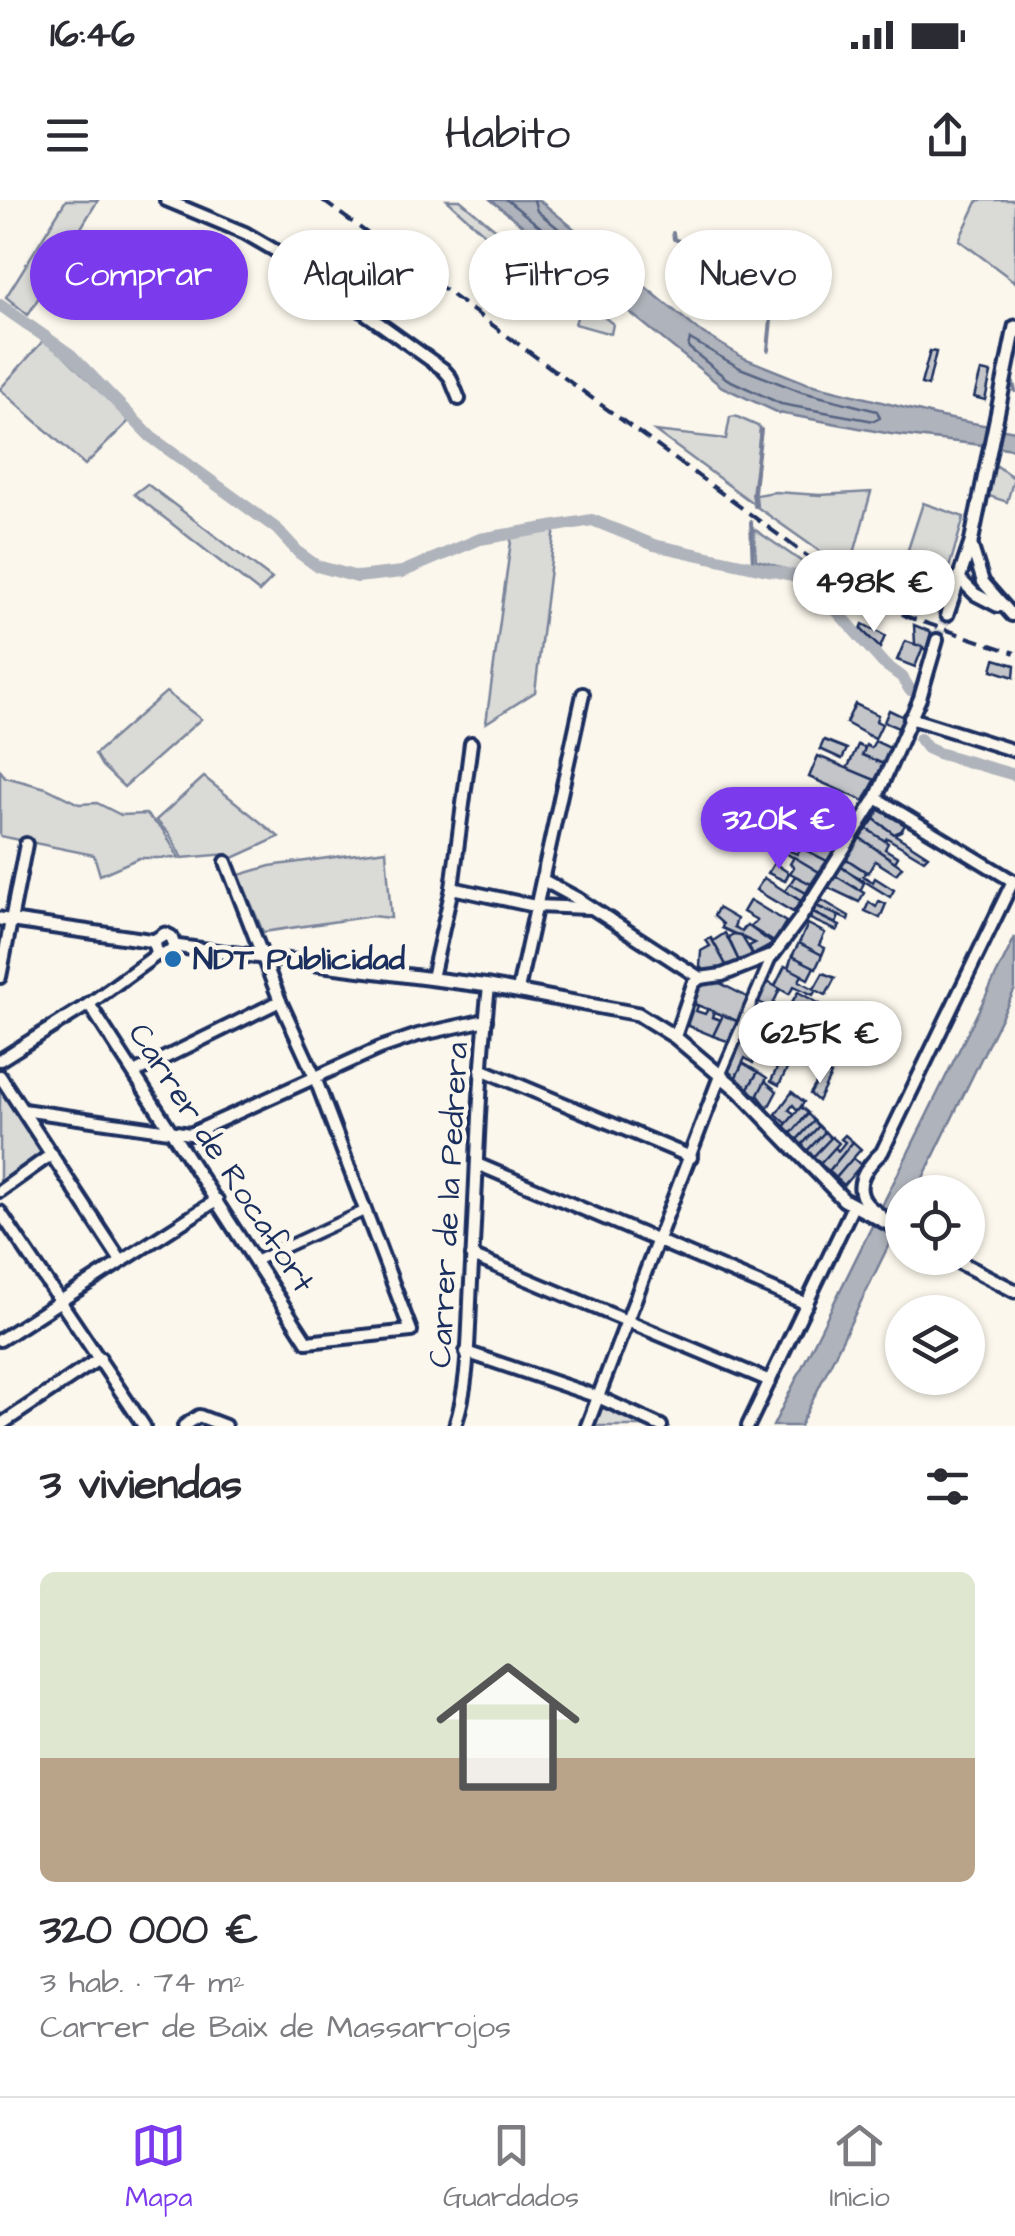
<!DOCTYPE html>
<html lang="es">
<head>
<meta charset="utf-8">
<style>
  :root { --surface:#fff; --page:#f7f7f7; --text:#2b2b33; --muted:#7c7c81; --line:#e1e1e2; --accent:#7c3aed }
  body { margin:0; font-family:"Architects Daughter",sans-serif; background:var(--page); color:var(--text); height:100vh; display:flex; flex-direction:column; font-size:38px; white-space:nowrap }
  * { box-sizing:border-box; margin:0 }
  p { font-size:32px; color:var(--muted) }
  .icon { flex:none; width:55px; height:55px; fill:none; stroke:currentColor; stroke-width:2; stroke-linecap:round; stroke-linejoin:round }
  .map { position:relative; height:1226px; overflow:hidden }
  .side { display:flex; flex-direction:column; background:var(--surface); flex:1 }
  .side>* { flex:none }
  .guide { position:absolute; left:30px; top:30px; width:955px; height:90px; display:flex; gap:20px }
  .fabs { position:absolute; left:885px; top:975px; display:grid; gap:20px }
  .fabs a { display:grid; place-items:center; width:100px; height:100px; border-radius:50%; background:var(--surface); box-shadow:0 2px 8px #0004; font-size:50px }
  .price { position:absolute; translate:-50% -85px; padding:0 22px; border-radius:35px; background:#fff; color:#222; font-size:32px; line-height:65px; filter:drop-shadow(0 2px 5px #0008) }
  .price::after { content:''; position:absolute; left:50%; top:60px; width:30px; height:22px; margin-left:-15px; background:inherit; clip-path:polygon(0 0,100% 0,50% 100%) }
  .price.active { background:var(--accent); color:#fff }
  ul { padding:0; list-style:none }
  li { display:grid; align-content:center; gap:20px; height:530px; padding:0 40px }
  li span { display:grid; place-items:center; height:310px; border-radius:15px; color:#555 }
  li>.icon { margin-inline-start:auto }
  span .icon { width:180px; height:180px; fill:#fffc; stroke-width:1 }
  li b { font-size:42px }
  h2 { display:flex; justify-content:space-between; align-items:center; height:120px; padding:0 40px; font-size:42px }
  .chip { padding:0 35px; border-radius:45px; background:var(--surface); box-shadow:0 2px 8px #0004; font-size:35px; line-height:90px }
  .chip.active { background:var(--accent); color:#fff }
  .status { display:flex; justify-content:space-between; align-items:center; height:70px; padding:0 50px; background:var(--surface); direction:ltr }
  .status svg { height:28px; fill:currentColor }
  header { display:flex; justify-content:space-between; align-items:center; height:130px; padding:0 40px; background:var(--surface); font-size:45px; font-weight:600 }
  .dock { display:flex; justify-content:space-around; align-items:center; height:140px; border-top:2px solid var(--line); background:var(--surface); font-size:28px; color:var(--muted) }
  .dock a { display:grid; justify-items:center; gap:5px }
  .dock .active { color:var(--accent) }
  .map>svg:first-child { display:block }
  .green { fill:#dadad7; stroke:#7a849a; stroke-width:2.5 }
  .water { fill:#afb3bb; stroke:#747e96; stroke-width:2.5 }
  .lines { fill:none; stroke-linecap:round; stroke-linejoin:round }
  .shore { stroke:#566483; stroke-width:2.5 }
  .stream { stroke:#747e96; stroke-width:4 }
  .canal { stroke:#afb3bb; stroke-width:12 }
  .building { fill:#c3c5c9; stroke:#1b2f5e; stroke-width:2.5 }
  .tertiary-tunnel { stroke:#cecfd0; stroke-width:11; stroke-dasharray:11 5.5; stroke-linecap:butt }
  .pedestrian-casing { stroke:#1b2f5e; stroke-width:15 }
  .minor-casing { stroke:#1b2f5e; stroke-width:18 }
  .tertiary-casing { stroke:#1b2f5e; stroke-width:19 }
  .pedestrian { stroke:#fbf7ec; stroke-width:8 }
  .minor { stroke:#fbf7ec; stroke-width:10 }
  .tertiary { stroke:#fbf7ec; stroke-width:11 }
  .rail { stroke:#1b2f5e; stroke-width:4; stroke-dasharray:15 8; stroke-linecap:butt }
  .poi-dot { fill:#1f6fb2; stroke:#fbf7ec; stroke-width:4 }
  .labels { text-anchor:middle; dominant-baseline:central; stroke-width:9; stroke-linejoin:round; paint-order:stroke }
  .poi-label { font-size:32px; font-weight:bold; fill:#1b2f5e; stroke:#fbf7ec; text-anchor:start }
  .street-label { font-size:32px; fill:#1b2f5e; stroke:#fbf7ec }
</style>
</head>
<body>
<div class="status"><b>16:46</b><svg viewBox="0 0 49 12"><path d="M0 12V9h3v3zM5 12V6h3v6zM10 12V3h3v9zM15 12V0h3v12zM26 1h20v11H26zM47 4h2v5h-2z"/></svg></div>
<header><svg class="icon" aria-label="menu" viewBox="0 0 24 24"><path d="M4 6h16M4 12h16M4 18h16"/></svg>Habito<svg class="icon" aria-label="share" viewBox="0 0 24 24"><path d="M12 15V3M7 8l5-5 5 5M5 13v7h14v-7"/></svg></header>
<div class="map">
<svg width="1015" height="1226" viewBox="0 0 1015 1226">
  <rect width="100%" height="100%" fill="#fbf7ec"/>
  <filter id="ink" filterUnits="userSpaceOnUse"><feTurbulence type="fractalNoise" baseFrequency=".01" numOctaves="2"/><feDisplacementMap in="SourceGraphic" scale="20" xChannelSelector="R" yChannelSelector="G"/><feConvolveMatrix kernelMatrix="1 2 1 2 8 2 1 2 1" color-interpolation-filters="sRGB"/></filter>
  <g filter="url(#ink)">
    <g class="green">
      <polygon points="66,0 98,0 28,115 6,97"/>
      <polygon points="447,0 460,0 518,48 510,57"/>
      <polygon points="978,0 1015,0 1015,82 959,40"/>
      <polygon points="523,54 613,124 611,134 575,124 581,104 517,59"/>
      <polygon points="44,140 60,151 129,221 85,265 0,189"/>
      <polygon points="735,216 760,227 754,304 655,231 726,239 730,217"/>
      <polygon points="997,266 1014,278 1007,302 986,295 991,271"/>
      <polygon points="147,284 272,379 259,392 134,294"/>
      <polygon points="775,292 820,295 871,292 849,372 757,307 756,295"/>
      <polygon points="923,303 964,317 936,412 930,412 893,396"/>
      <polygon points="555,327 535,492 486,523 512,334"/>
      <path d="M754,329L846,392L841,407C813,381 794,369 756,360Z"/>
      <polygon points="166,492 201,519 124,587 102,566 95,554"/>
      <polygon points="0,570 5,577 46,588 79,604 97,603 121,615 146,614 163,630 179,658 139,658 100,675 94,655 0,636"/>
      <polygon points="204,577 279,637 231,659 228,654 182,658 169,634 156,620"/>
      <polygon points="386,650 391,718 372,716 263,732 239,675 270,666"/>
      <polygon points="0,882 49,954 0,988"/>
      <polygon points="598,1199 660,1226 588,1226"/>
    </g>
    <g class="water">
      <polygon points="491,0 539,0 698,130 744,158 806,183 941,217 1015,231 1015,249 891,234 779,213 722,187"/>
      <polygon points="1015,737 1015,789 918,988 915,992 902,992 902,1018 800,1226 773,1226"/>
    </g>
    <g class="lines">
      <g class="shore">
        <polyline points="507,0 608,82 615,82 615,75 537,11 534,0"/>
        <polygon points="690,139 740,168 802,192 877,211 880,218 874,221 781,204 727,179 688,147"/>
      </g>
      <g class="stream">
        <polyline points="673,33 674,39 775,78 768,150"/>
        <polyline points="1013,183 1015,191"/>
        <polyline points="755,306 753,294 761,230"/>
        <polyline points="751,322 753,366"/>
      </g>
      <g class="canal">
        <polyline points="0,105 71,155 151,237 277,329 299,353 317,366 357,377 402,372 480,339 592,320 654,345 791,375 821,393 883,463 902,477 910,490"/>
        <polyline points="920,539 927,548 938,553 1015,575"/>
      </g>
    </g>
    <g class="building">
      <polygon points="930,151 936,152 928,186 921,184"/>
      <polygon points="981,171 991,173 985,200 974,197"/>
      <polygon points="863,424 885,436 880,448 861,429"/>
      <polygon points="914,425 931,432 926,450 915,444"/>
      <polygon points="905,441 923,447 915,467 897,460"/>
      <polygon points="995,459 1015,465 1014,477 992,470"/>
      <polygon points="855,504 878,515 876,521 882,524 875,539 846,523"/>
      <polygon points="889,510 904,517 898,528 884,522"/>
      <polygon points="824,540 847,549 842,559 820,549"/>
      <polygon points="875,541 890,548 883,564 862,555 866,545 871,548"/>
      <polygon points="858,545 865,548 862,555 883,564 875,580 847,569"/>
      <polygon points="818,556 875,580 864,601 809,577"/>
      <polygon points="801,591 810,593 805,603 826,615 830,607 854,617 846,630 795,601"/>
      <polygon points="795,601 846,630 837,645 801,627 806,619 790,610"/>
      <polygon points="879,610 905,625 901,631 894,634 874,619"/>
      <polygon points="874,619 894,634 928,656 924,660 887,638 884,641 867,629"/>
      <polygon points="867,629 888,643 885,649 898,657 895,662 860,638"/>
      <polygon points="817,635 837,645 827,661 788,641 791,636 809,646"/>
      <polygon points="860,638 902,667 896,674 875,661 868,673 845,658"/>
      <polygon points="788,641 794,644 790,651 797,654 801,648 827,661 819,672 782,651"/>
      <polygon points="794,657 819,672 811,684 790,673 794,667 790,664"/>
      <polygon points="845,658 866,672 863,676 873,682 875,678 894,690 890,697 840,666"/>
      <polygon points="774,663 789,673 785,681 768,673"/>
      <polygon points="840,666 864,683 860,691 834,675"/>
      <polygon points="834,675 864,693 859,702 827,687"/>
      <polygon points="795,676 811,684 806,693 790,684"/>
      <polygon points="764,678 801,701 793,712 756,690"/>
      <polygon points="790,684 806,693 801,701 785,691"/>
      <polygon points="820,699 849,716 848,720 816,706"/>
      <polygon points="750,700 786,722 774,742 750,727 757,720 743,712"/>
      <polygon points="879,701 886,704 880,718 865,711 869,702 876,707"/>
      <polygon points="816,706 839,716 836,724 813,713"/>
      <polygon points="718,708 737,719 734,727 742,731 747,725 773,744 753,755 749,746 755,743 722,728 723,724 714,716"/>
      <polygon points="813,713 840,726 837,731 810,719"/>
      <polygon points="808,724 825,733 819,745 825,748 822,755 799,743"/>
      <polygon points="725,733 739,761 727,767 713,741"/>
      <polygon points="734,734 741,735 753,755 739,761 728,737"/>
      <polygon points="711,738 727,767 715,773 707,773 700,767 701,751 710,746 706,740"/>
      <polygon points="799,743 822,755 816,768 792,756"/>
      <polygon points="792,756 814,767 808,779 788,768"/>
      <polygon points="785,766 802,775 799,781 816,790 813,795 794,786 789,794 775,786"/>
      <polygon points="823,773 835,778 826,795 814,789"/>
      <polygon points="710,778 749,798 739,822 692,803 700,781"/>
      <polygon points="766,781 780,789 771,808 757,801"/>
      <polygon points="798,792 820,804 815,814 792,802"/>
      <polygon points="692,803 698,806 696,811 705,814 708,809 714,812 712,817 721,820 713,836 684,824"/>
      <polygon points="766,805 788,817 783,828 778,825 777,829 759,820"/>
      <polygon points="753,812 760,816 759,820 777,829 772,838 746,827"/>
      <polygon points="723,815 739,822 730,842 713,836"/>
      <polygon points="746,827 768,836 760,850 741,840"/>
      <polygon points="741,840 760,850 753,863 745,858 734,881 726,875"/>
      <polygon points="767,844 793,856 789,865 764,852"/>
      <polygon points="769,855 789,865 779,885 771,881 777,868 766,863"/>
      <polygon points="743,863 758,872 747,890 734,881"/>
      <polygon points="758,872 767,878 757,897 747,890"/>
      <polygon points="823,872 831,875 818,901 810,894"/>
      <polygon points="765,881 777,891 768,908 758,895"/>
      <polygon points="792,892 804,902 798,911 793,905 789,910 795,914 787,924 776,914"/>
      <polygon points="801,907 808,913 790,935 783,928"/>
      <polygon points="808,914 814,921 796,941 790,935"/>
      <polygon points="814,921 819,926 801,946 796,941"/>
      <polygon points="819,926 825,932 807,951 801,946"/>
      <polygon points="825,932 831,938 813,957 807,951"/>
      <polygon points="845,935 853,942 829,971 820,964 835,947 838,951 845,942 841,939"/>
      <polygon points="832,937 839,943 820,964 813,957"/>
      <polygon points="853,942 861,949 836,978 829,971"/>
      <polygon points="853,958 861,965 844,985 836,978"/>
    </g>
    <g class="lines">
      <polyline class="tertiary-tunnel" points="937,440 947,414"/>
      <g class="pedestrian-casing">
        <g id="pedestrian">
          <polyline points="720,876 772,756"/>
          <polyline points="255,1061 364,1011"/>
        </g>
      </g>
      <g class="minor-casing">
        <g id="minor">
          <polyline points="166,0 245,33 288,58 443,169 450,177 459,199"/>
          <polyline points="971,344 983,382 1012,415"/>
          <polyline points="959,378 975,394 998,406"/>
          <polyline points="910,518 1015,551"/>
          <path d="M876,598L1013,681L882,952C868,965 851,985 867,1004C873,1011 880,1012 885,1021"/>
          <polyline points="543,680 578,699 700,778 722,775 773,755 799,720 876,598 920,498 937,440"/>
          <polyline points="452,688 535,706 590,708"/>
          <polyline points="0,777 26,644"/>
          <polyline points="432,778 452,688 471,543"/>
          <polyline points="518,790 583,494"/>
          <polyline points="89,804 307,1142 411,1131 314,875 280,801 226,662"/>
          <polyline points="675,837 693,784 700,778"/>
          <polyline points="0,860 89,804 159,753"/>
          <polyline points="481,869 691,957"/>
          <polyline points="134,873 280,801"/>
          <polyline points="0,876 121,1061"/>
          <polyline points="23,910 190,934 380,848 418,835 486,820"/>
          <polyline points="477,964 807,1104"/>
          <polyline points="0,991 52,954"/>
          <polyline points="0,1012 144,1226"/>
          <polyline points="472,1056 770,1181"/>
          <polyline points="0,1140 217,1000"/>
          <polyline points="466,1152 598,1197 661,1226"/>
          <polyline points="0,1225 100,1158"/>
          <polyline points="184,1226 199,1216 225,1226"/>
          <path d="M455,1226C470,1181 468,1130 471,1082C477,983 478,884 489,786"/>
          <polyline points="587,1226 720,876"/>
          <polyline points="748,1226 853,1006"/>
        </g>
      </g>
      <g class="tertiary-casing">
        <g id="tertiary">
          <polyline points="947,414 971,343 1015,127"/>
          <polyline points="0,719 154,741"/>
          <polyline points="154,741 156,751 162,755 171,752 174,746"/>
          <polyline points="154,741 165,734 171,737 174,746"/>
          <polyline points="174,746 489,786 638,814 675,837 739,891 844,1000 902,1031"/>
          <polyline points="951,1058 1015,1091"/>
        </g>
      </g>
      <use href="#pedestrian" class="pedestrian"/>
      <use href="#minor" class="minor"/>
      <use href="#tertiary" class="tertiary"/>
      <polyline class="rail" points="322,0 844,383 908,417 1015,453"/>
    </g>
  </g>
  <circle class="poi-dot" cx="173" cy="759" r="10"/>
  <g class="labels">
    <g class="poi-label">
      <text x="193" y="759">NDT Publicidad</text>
    </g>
    <g class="street-label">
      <text transform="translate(221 958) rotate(57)">Carrer de Rocafort</text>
      <text transform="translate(449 1005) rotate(-87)">Carrer de la Pedrera</text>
    </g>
  </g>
</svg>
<div class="fabs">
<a><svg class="icon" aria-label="locate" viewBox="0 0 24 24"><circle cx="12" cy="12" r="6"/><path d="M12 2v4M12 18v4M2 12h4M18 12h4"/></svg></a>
<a><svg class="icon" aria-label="layers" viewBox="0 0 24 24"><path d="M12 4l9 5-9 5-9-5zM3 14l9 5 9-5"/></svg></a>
</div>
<b class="price" style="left:874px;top:435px">498K €</b>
<b class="price active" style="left:779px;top:672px">320K €</b>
<b class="price" style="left:820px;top:886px">625K €</b>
<div class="guide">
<a class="chip active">Comprar</a>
<a class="chip">Alquilar</a>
<a class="chip">Filtros</a>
<a class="chip">Nuevo</a>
</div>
</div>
<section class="side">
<h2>3 viviendas<svg class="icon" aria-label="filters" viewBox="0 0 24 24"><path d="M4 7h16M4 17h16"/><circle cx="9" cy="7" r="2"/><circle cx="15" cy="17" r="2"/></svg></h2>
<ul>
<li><span style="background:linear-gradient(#dfe7d0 60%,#b9a48a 0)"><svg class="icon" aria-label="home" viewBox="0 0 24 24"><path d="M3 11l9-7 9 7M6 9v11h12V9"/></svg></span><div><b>320 000 €</b><p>3 hab. · 74 m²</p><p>Carrer de Baix de Massarrojos</p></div></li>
</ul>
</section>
<nav class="dock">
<a class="active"><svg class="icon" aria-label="map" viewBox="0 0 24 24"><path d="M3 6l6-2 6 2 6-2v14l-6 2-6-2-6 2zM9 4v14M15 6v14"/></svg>Mapa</a>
<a><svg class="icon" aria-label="saved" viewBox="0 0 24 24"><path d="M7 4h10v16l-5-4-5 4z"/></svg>Guardados</a>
<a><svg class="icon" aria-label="home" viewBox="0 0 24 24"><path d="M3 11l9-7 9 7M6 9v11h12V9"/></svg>Inicio</a>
</nav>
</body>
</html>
